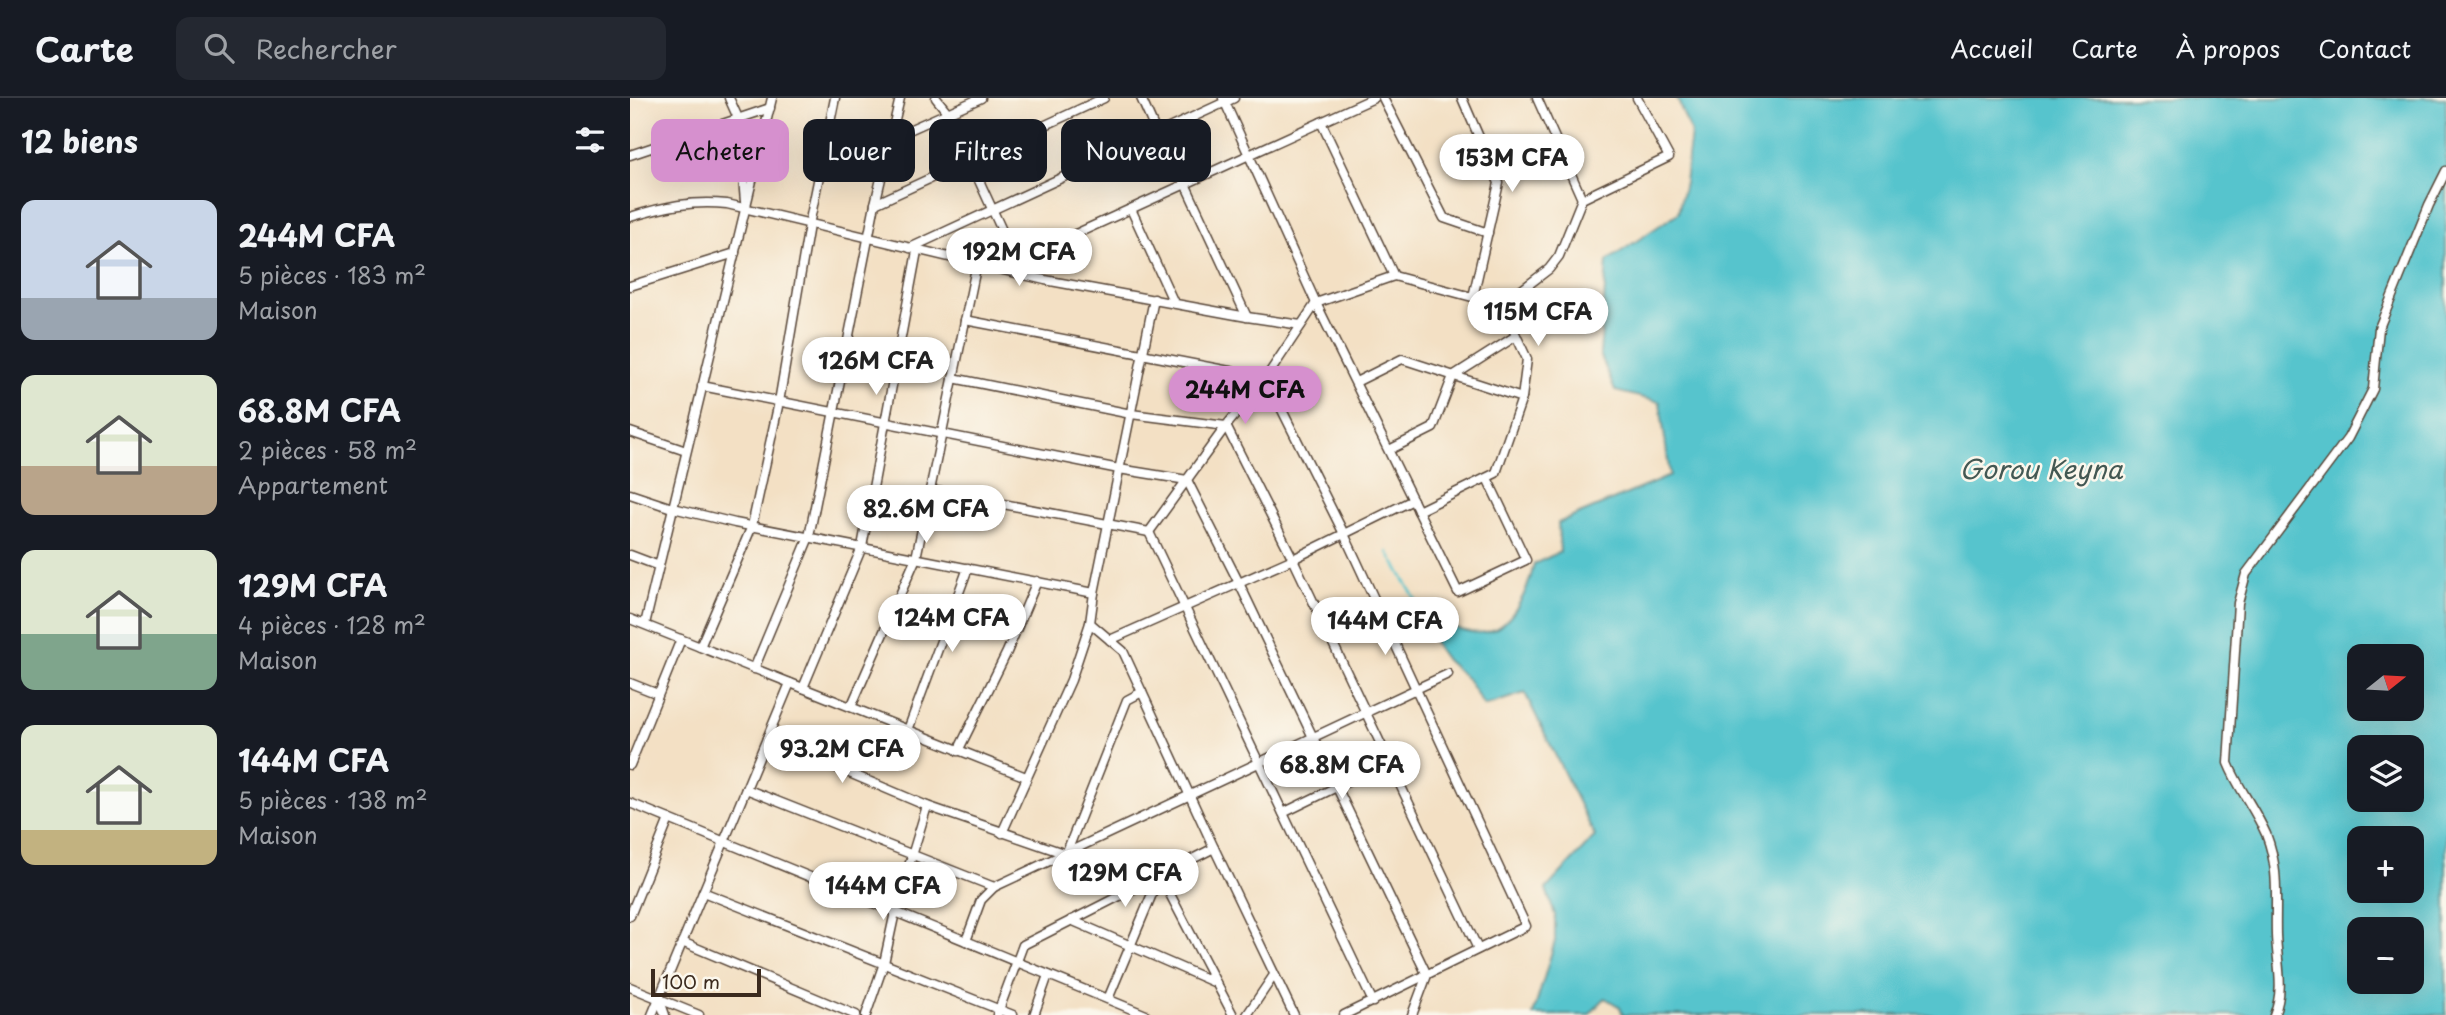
<!DOCTYPE html>
<html lang="fr">
<head>
<meta charset="utf-8">
<style>
  :root { --surface:#171b24; --page:#242831; --text:#f1f3f6; --muted:#9ea1a6; --line:#363941; --accent:#d690ce }
  body { margin:0; font-family:"Playpen Sans",sans-serif; background:var(--page); color:var(--text); height:100vh; display:flex; flex-direction:column; font-size:26px; white-space:nowrap }
  * { box-sizing:border-box; margin:0 }
  p { font-size:23px; color:var(--muted) }
  .icon { flex:none; width:38px; height:38px; fill:none; stroke:currentColor; stroke-width:2; stroke-linecap:round; stroke-linejoin:round }
  .map { position:relative; flex:1; overflow:hidden }
  .panel { display:flex; flex-direction:column; background:var(--surface); width:630px }
  .panel>* { flex:none }
  .top-card { position:absolute; left:21px; top:21px; width:665px; height:63px; display:flex; gap:14px }
  .needle { width:46px; rotate:72deg }
  .buttons { position:absolute; left:1717px; top:546px; display:grid; gap:14px }
  .buttons a { display:grid; place-items:center; width:77px; height:77px; border-radius:14px; background:var(--surface); box-shadow:0 7px 28px #0002; font-size:35px }
  .scale { position:absolute; left:21px; bottom:18px; width:110px; box-sizing:border-box; padding-left:7px; border:4px solid #3b2a1e; border-top:0; font-size:19px; line-height:24px; white-space:nowrap; color:#3b2a1e; -webkit-text-stroke:5px #fbf7ec; paint-order:stroke }
  .price { position:absolute; translate:-50% -60px; padding:0 16px; border-radius:24px; background:#fff; color:#222; font-size:23px; line-height:46px; filter:drop-shadow(0 2px 4px #0008) }
  .price::after { content:''; position:absolute; left:50%; top:42px; width:21px; height:16px; margin-left:-10px; background:inherit; clip-path:polygon(0 0,100% 0,50% 100%) }
  .price.on { background:var(--accent); color:#111 }
  ul { padding:0; list-style:none }
  li { display:flex; align-items:center; gap:21px; height:175px; padding:0 21px }
  li span { display:grid; place-items:center; flex:none; width:196px; height:140px; border-radius:14px; color:#555 }
  li>.icon { margin-inline-start:auto }
  span .icon { width:84px; height:84px; fill:#fffc; stroke-width:1 }
  li b { font-size:30px }
  h2 { display:flex; justify-content:space-between; align-items:center; height:84px; padding:0 21px; font-size:30px }
  .chip { padding:0 24px; border-radius:14px; background:var(--surface); box-shadow:0 7px 28px #0002; font-size:24px; line-height:63px }
  .chip.on { background:var(--accent); color:#111 }
  header { display:flex; align-items:center; gap:42px; box-sizing:border-box; height:98px; padding:0 35px; background:var(--surface); border-bottom:2px solid var(--line) }
  header strong { font-size:33px }
  nav { display:flex; gap:38px; margin-inline-start:auto; font-size:24px }
  .search { width:490px; height:63px; background:var(--page); display:flex; align-items:center; gap:18px; box-sizing:border-box; padding:0 24px; border-radius:14px; color:var(--muted); font-size:26px }
  main { display:flex; flex:1; min-height:0 }
  .map>svg:first-child { display:block }
  .water { fill:#56c4cd; stroke:#487776; stroke-width:2; fill-rule:evenodd }
  .lines { fill:none; stroke-linecap:round; stroke-linejoin:round }
  .stream { stroke:#56c4cd; stroke-width:2.5 }
  .minor-casing { stroke:#574537; stroke-width:11 }
  .minor { stroke:#fff; stroke-width:8 }
  .labels { text-anchor:middle; dominant-baseline:central; stroke-width:5; stroke-linejoin:round; paint-order:stroke }
  .water-label { font-size:26px; font-style:italic; fill:#435853; stroke:#fbf7ec }
</style>
</head>
<body>
<header>
<strong>Carte</strong>
<div class="search"><svg class="icon" aria-label="search" viewBox="0 0 24 24"><circle cx="10" cy="10" r="6"/><path d="M15 15l6 6"/></svg>Rechercher</div>
<nav><a>Accueil</a><a>Carte</a><a>À propos</a><a>Contact</a></nav>
</header>
<main>
<section class="panel">
<h2>12 biens<svg class="icon" aria-label="filters" viewBox="0 0 24 24"><path d="M4 7h16M4 17h16"/><circle cx="9" cy="7" r="2"/><circle cx="15" cy="17" r="2"/></svg></h2>
<ul>
<li><span style="background:linear-gradient(#c9d6e8 70%,#9aa5b1 0)"><svg class="icon" aria-label="home" viewBox="0 0 24 24"><path d="M3 11l9-7 9 7M6 9v11h12V9"/></svg></span><div><b>244M CFA</b><p>5 pièces · 183 m²</p><p>Maison</p></div></li>
<li><span style="background:linear-gradient(#dfe7d0 65%,#b9a48a 0)"><svg class="icon" aria-label="home" viewBox="0 0 24 24"><path d="M3 11l9-7 9 7M6 9v11h12V9"/></svg></span><div><b>68.8M CFA</b><p>2 pièces · 58 m²</p><p>Appartement</p></div></li>
<li><span style="background:linear-gradient(#dfe7d0 60%,#7fa58c 0)"><svg class="icon" aria-label="home" viewBox="0 0 24 24"><path d="M3 11l9-7 9 7M6 9v11h12V9"/></svg></span><div><b>129M CFA</b><p>4 pièces · 128 m²</p><p>Maison</p></div></li>
<li><span style="background:linear-gradient(#dfe7d0 75%,#c2b280 0)"><svg class="icon" aria-label="home" viewBox="0 0 24 24"><path d="M3 11l9-7 9 7M6 9v11h12V9"/></svg></span><div><b>144M CFA</b><p>5 pièces · 138 m²</p><p>Maison</p></div></li>
</ul>
</section>
<div class="map">
<svg width="1816" height="917" viewBox="0 0 1816 917">
  <rect width="100%" height="100%" fill="#fbf7ec"/>
  <filter id="ink" filterUnits="userSpaceOnUse"><feTurbulence type="fractalNoise" baseFrequency=".0143" numOctaves="2"/><feDisplacementMap in="SourceGraphic" scale="14" xChannelSelector="R" yChannelSelector="G"/><feConvolveMatrix kernelMatrix="1 2 1 2 8 2 1 2 1" color-interpolation-filters="sRGB"/></filter>
  <filter id="wash" filterUnits="userSpaceOnUse"><feTurbulence type="fractalNoise" baseFrequency=".00686" numOctaves="4" result="noise"/><feDisplacementMap in="SourceGraphic" scale="28" xChannelSelector="R" yChannelSelector="G"/><feGaussianBlur stdDeviation="1.57" result="paint"/><feColorMatrix in="noise" values="0 0 0 0 0 0 0 0 0 0 0 0 0 0 0 0 0 1.4 0 .05"/><feComposite in="paint" operator="in"/></filter>
  <g filter="url(#wash)">
    <rect width="100%" height="100%" fill="#f3e0c4"/>
    <path class="water" d="M1047,0H1816V917H993L990,909L975,900L959,917H903L925,843V817L916,791L965,738L895,595L854,608L837,581L816,562L804,545L808,524C823,529 840,537 856,534C883,529 899,490 904,466L930,454L928,425L1040,378L1030,304L985,293L970,256L977,163L1048,115L1055,84L1061,35ZM1729,558H1782V611H1729ZM1729,649H1782V702H1729ZM1729,740H1782V793H1729ZM1729,831H1782V884H1729Z"/>
    <g class="lines">
      <polyline class="stream" points="758,454 801,528 808,534"/>
    </g>
  </g>
  <g filter="url(#ink)">
    <g class="lines">
      <g class="minor-casing">
        <g id="minor">
          <polyline points="99,0 108,20 115,104"/>
          <polyline points="306,0 318,15 386,163"/>
          <polyline points="511,0 527,36"/>
          <polyline points="593,0 686,205 828,494 896,462 857,380"/>
          <polyline points="753,0 814,120 858,135"/>
          <polyline points="832,0 869,85 843,199"/>
          <polyline points="907,0 952,101"/>
          <polyline points="691,24 764,178"/>
          <polyline points="531,34 617,219"/>
          <polyline points="261,40 351,0"/>
          <polyline points="0,57 140,10"/>
          <polyline points="245,106 474,0"/>
          <polyline points="501,111 544,205"/>
          <path d="M0,119C33,109 62,102 97,106L415,182L617,219L671,227"/>
          <polyline points="280,150 604,0"/>
          <polyline points="371,170 744,0"/>
          <polyline points="0,188 105,155"/>
          <polyline points="872,207 919,171 929,158 952,101 1039,59 1007,0"/>
          <polyline points="872,207 897,261 892,300"/>
          <polyline points="335,222 636,280 714,436 896,828 714,917"/>
          <polyline points="323,280 501,316 596,328 663,461 848,851"/>
          <polyline points="726,284 772,261 892,300 866,375 788,413"/>
          <polyline points="72,288 489,371 557,382 609,485 797,877 782,917"/>
          <polyline points="0,334 56,353"/>
          <polyline points="759,352 803,330 823,278 886,238"/>
          <polyline points="300,392 519,434"/>
          <polyline points="0,396 39,409 105,425 464,495"/>
          <polyline points="519,434 743,904"/>
          <polyline points="519,434 596,328 636,280 686,205 764,178 872,207"/>
          <polyline points="0,457 29,468"/>
          <polyline points="0,521 396,679"/>
          <polyline points="460,525 493,553 584,750 664,917"/>
          <polyline points="15,526 142,0"/>
          <polyline points="480,542 663,461 783,402"/>
          <polyline points="70,549 122,428 149,304 179,127 205,0"/>
          <polyline points="124,571 179,439 245,106 270,0"/>
          <polyline points="0,585 28,596"/>
          <polyline points="173,590 232,449 287,153"/>
          <polyline points="221,609 286,460 347,165"/>
          <polyline points="278,632 338,470"/>
          <polyline points="137,640 297,708 436,756 497,602 512,594"/>
          <polyline points="328,653 377,554 407,483"/>
          <polyline points="0,667 51,541"/>
          <polyline points="116,691 364,789 818,576"/>
          <polyline points="0,705 516,917"/>
          <polyline points="653,715 758,664"/>
          <polyline points="372,735 441,582 460,525 464,495 524,201"/>
          <polyline points="530,777 603,917"/>
          <polyline points="73,794 383,917"/>
          <polyline points="0,818 39,721"/>
          <polyline points="441,822 586,885"/>
          <polyline points="336,843 351,802 364,789"/>
          <polyline points="52,844 226,917"/>
          <polyline points="0,889 69,917"/>
          <polyline points="29,900 35,917"/>
          <polyline points="478,901 530,777"/>
          <polyline points="22,917 160,585"/>
          <polyline points="236,917 254,865 265,814 297,708"/>
          <polyline points="367,917 393,847 584,750"/>
          <polyline points="404,917 418,877"/>
          <polyline points="617,917 644,877"/>
          <path d="M1644,917C1655,890 1647,866 1646,837C1645,801 1650,772 1636,736C1625,711 1608,690 1598,665L1608,505L1616,476L1718,340L1743,291L1749,230L1799,107L1816,73"/>
        </g>
      </g>
      <use href="#minor" class="minor"/>
    </g>
  </g>
  <g class="labels">
    <g class="water-label">
      <text x="1411" y="370">Gorou Keyna</text>
    </g>
  </g>
</svg>
<div class="buttons">
<a><svg class="needle" viewBox="-14 -14 28 28"><path d="M0-13l5 13h-10z" fill="#e53935"/><path d="M0 13l5-13h-10z" fill="#9ea1a6"/></svg></a>
<a><svg class="icon" aria-label="layers" viewBox="0 0 24 24"><path d="M12 4l9 5-9 5-9-5zM3 14l9 5 9-5"/></svg></a>
<a>+</a>
<a>−</a>
</div>
<div class="scale">100 m</div>
<b class="price" style="left:882px;top:96px">153M CFA</b>
<b class="price" style="left:389px;top:190px">192M CFA</b>
<b class="price" style="left:908px;top:250px">115M CFA</b>
<b class="price" style="left:246px;top:299px">126M CFA</b>
<b class="price on" style="left:615px;top:328px">244M CFA</b>
<b class="price" style="left:296px;top:447px">82.6M CFA</b>
<b class="price" style="left:322px;top:556px">124M CFA</b>
<b class="price" style="left:755px;top:559px">144M CFA</b>
<b class="price" style="left:212px;top:687px">93.2M CFA</b>
<b class="price" style="left:712px;top:703px">68.8M CFA</b>
<b class="price" style="left:495px;top:811px">129M CFA</b>
<b class="price" style="left:253px;top:824px">144M CFA</b>
<div class="top-card">
<a class="chip on">Acheter</a>
<a class="chip">Louer</a>
<a class="chip">Filtres</a>
<a class="chip">Nouveau</a>
</div>
</div>
</main>
</body>
</html>
